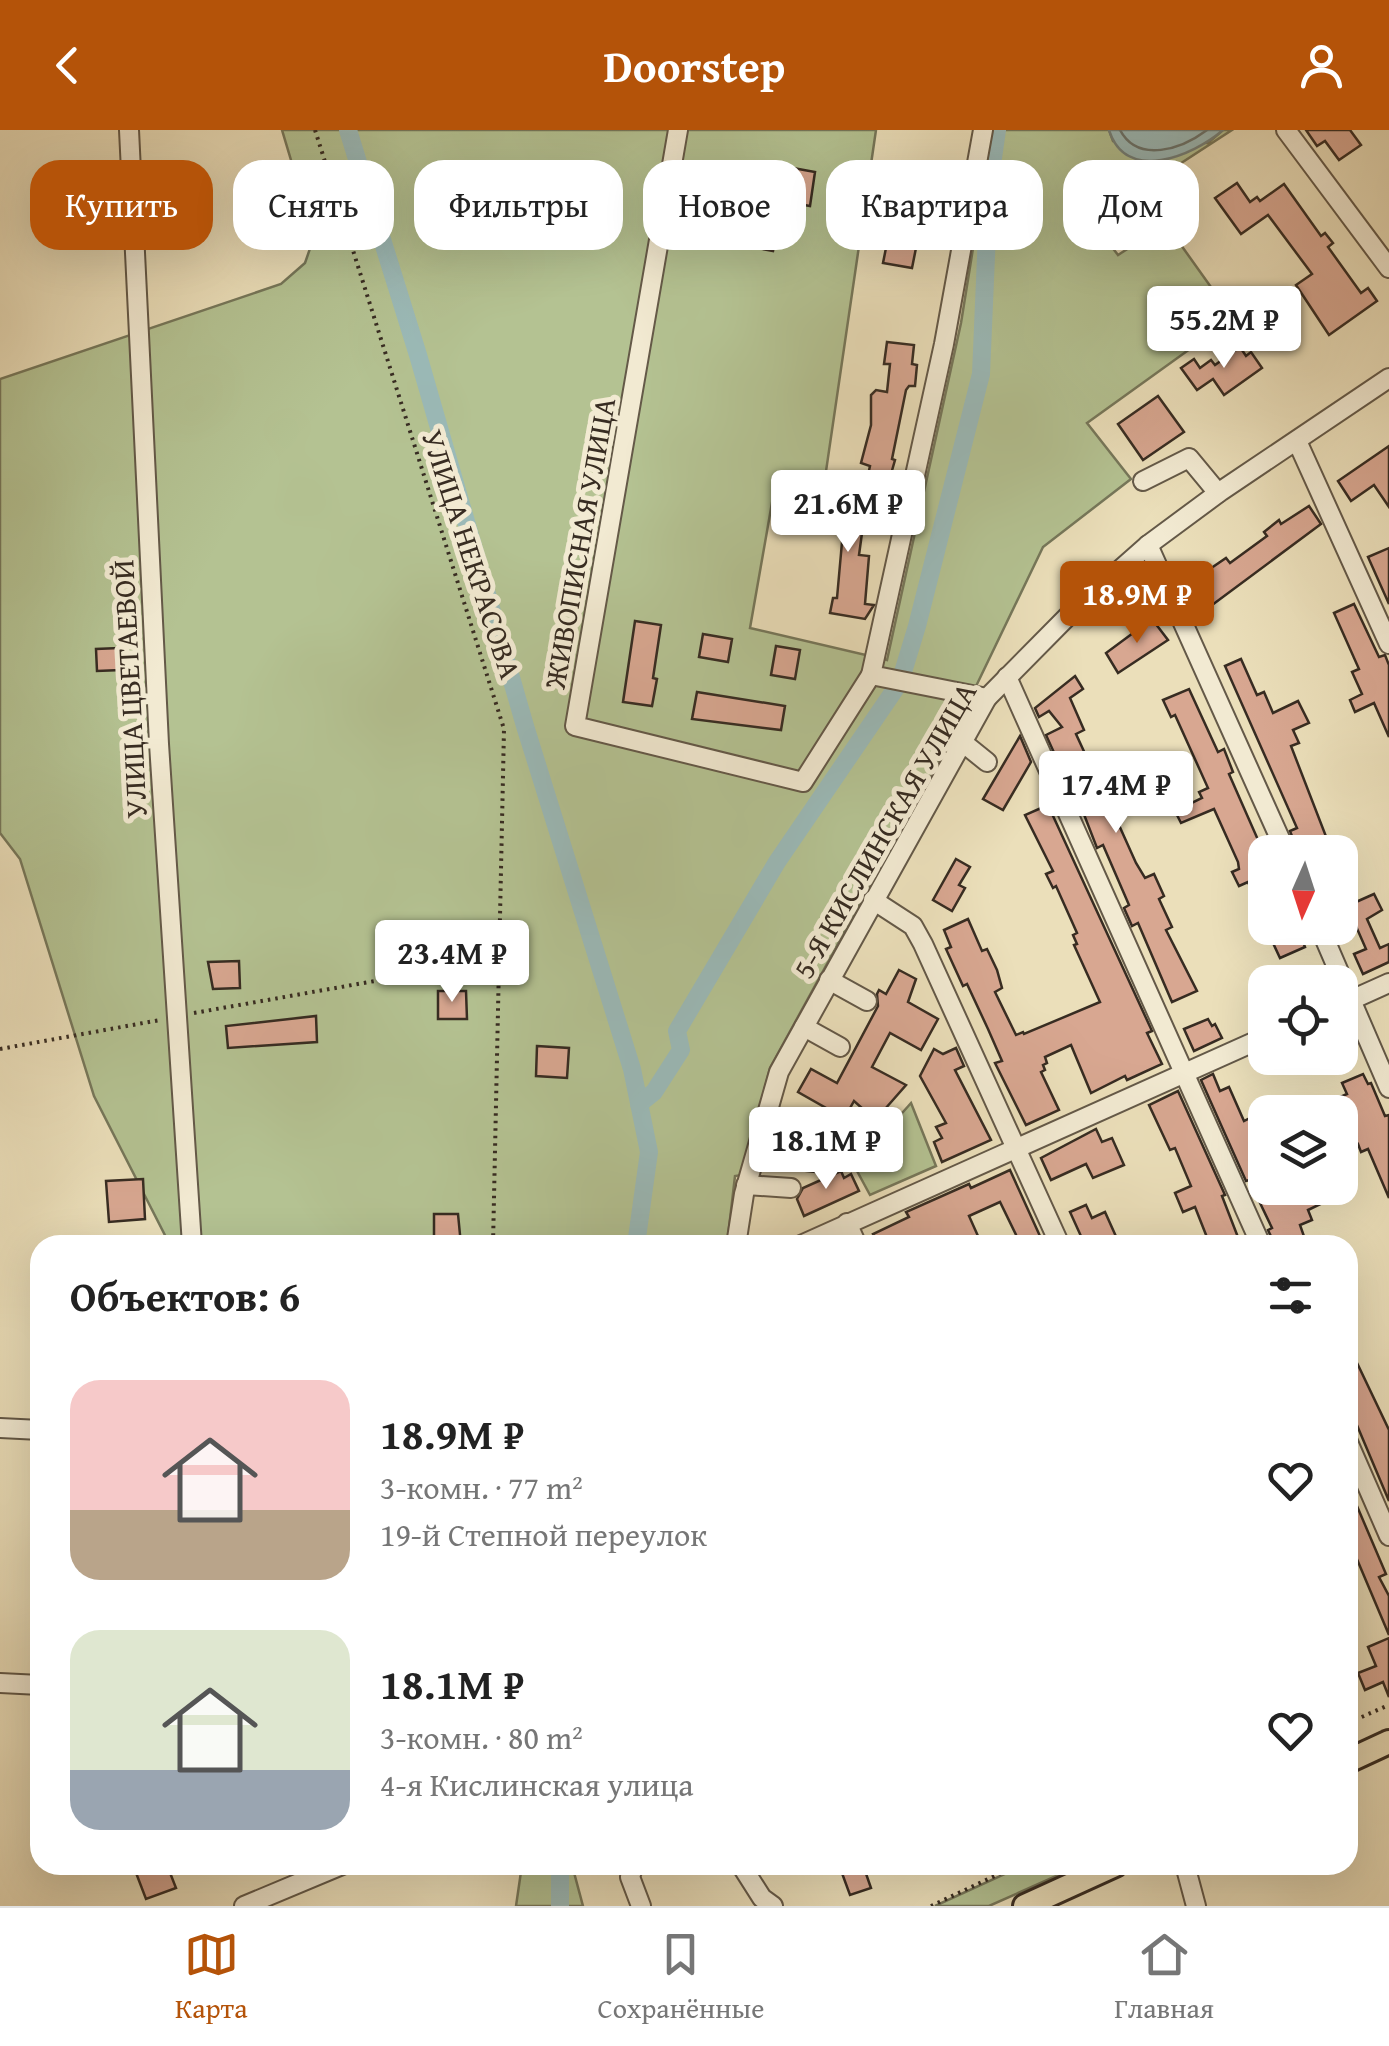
<!DOCTYPE html>
<html lang="ru">
<head>
<meta charset="utf-8">
<style>
  :root { --surface:#fff; --page:#f2f2f2; --text:#222; --muted:#767676; --line:#e0e0e0; --accent:#b45309 }
  body { margin:0; font-family:"Gentium Book Plus",serif; background:var(--page); color:var(--text); height:100vh; display:flex; flex-direction:column; font-size:38px; white-space:nowrap }
  * { box-sizing:border-box; margin:0 }
  p { font-size:32px; color:var(--muted) }
  .icon { flex:none; width:55px; height:55px; fill:none; stroke:currentColor; stroke-width:2; stroke-linecap:round; stroke-linejoin:round }
  .map { position:relative; flex:1; overflow:hidden }
  .details { position:absolute; left:30px; top:1105px; width:1328px; height:640px; display:flex; flex-direction:column; background:var(--surface); border-radius:30px; box-shadow:0 10px 40px #0002 }
  .details>* { flex:none }
  .hud { position:absolute; left:30px; top:30px; width:1330px; height:90px; display:flex; gap:20px }
  .needle { width:65px; rotate:183deg }
  .buttons { position:absolute; left:1248px; top:705px; display:grid; gap:20px }
  .buttons a { display:grid; place-items:center; width:110px; height:110px; border-radius:20px; background:var(--surface); box-shadow:0 10px 40px #0002; font-size:50px }
  .price { position:absolute; translate:-50% -85px; padding:0 22px; border-radius:10px; background:#fff; color:#222; font-size:32px; line-height:65px; filter:drop-shadow(0 2px 5px #0008) }
  .price::after { content:''; position:absolute; left:50%; top:60px; width:30px; height:22px; margin-left:-15px; background:inherit; clip-path:polygon(0 0,100% 0,50% 100%) }
  .price.current { background:var(--accent); color:#fff }
  ul { padding:0; list-style:none }
  li { display:flex; align-items:center; gap:30px; height:250px; padding:0 40px }
  li span { display:grid; place-items:center; flex:none; width:280px; height:200px; border-radius:30px; color:#555 }
  li>.icon { margin-inline-start:auto }
  span .icon { width:120px; height:120px; fill:#fffc; stroke-width:1 }
  li b { font-size:42px }
  h2 { display:flex; justify-content:space-between; align-items:center; height:120px; padding:0 40px; font-size:42px }
  .pill { padding:0 35px; border-radius:30px; background:var(--surface); box-shadow:0 10px 40px #0002; font-size:35px; line-height:90px }
  .pill.current { background:var(--accent); color:#fff }
  header { display:flex; justify-content:space-between; align-items:center; height:130px; padding:0 40px; background:var(--accent); color:#fff; font-size:45px; font-weight:700 }
  .menu { display:flex; justify-content:space-around; align-items:center; height:140px; border-top:2px solid var(--line); background:var(--surface); font-size:28px; color:var(--muted) }
  .menu a { display:grid; justify-items:center; gap:5px }
  .menu .current { color:var(--accent) }
  .map>svg:first-child { display:block }
  .green { fill:#b4c292; stroke:#76775a; stroke-width:2.5 }
  .water { fill:#9bbab8; stroke:#73817c; stroke-width:2.5 }
  .lines { fill:none; stroke-linecap:round; stroke-linejoin:round }
  .shore { stroke:#69736d; stroke-width:2.5 }
  .canal { stroke:#9bbab8; stroke-width:18 }
  .building { fill:#d8a791; stroke:#372c22; stroke-width:2.5 }
  .minor-casing { stroke:#645948; stroke-width:22 }
  .major-casing { stroke:#372c22; stroke-width:28 }
  .path { stroke:#372c22; stroke-width:4; stroke-dasharray:2.5 5; stroke-linecap:butt }
  .minor { stroke:#f2ead2; stroke-width:18 }
  .major { stroke:#ebdfba; stroke-width:22 }
  .labels { text-anchor:middle; dominant-baseline:central; stroke-width:10; stroke-linejoin:round; paint-order:stroke }
  .street-label { font-size:30px; fill:#372c22; stroke:#f2ead2 }
</style>
</head>
<body>
<header><svg class="icon" aria-label="back" viewBox="0 0 24 24"><path d="M15 5l-7 7 7 7"/></svg>Doorstep<svg class="icon" aria-label="person" viewBox="0 0 24 24"><circle cx="12" cy="8" r="4"/><path d="M4 21q1-7 8-7t8 7"/></svg></header>
<div class="map">
<svg width="1389" height="1776" viewBox="0 0 1389 1776">
  <rect width="100%" height="100%" fill="#ebdfba"/>
  <filter id="stains"><feTurbulence type="fractalNoise" baseFrequency=".002" numOctaves="4"/><feColorMatrix values="0 0 0 0 .2 0 0 0 0 .09 0 0 0 0 .02 0 0 0 .5 -.17"/></filter>
  <radialGradient id="worn" r=".72"><stop offset=".6" stop-color="#630" stop-opacity="0"/><stop offset="1" stop-color="#630" stop-opacity=".3"/></radialGradient>
  <g class="green">
    <polygon points="282,0 876,0 824,355 776,350 750,498 887,530 961,193 992,0 1109,0 1113,11 1208,13 1223,0 1232,0 1092,91 1118,125 1166,94 1233,188 1087,293 1131,349 1043,417 954,602 770,938 742,1045 735,1046 727,1115 170,1115 94,966 20,729 0,703 0,249 281,154 305,133 314,107"/>
    <polygon points="911,973 936,1036 870,1065 843,1015 859,991 880,1008"/>
    <polygon points="522,1735 572,1735 583,1776 516,1776"/>
    <polygon points="1024,1735 1081,1735 989,1776 935,1776"/>
  </g>
  <path class="water" d="M1109,0H1223C1193,26 1126,54 1109,0Z"/>
  <g class="lines">
    <path class="shore" d="M1120,0C1138,34 1182,19 1207,0"/>
    <g class="canal">
      <polyline points="348,0 418,225 525,596 632,939 649,1022 636,1115"/>
      <polyline points="639,974 654,962 681,920 677,901 777,732 900,552 917,496 981,244 989,56 997,0"/>
      <polyline points="560,1735 560,1776"/>
    </g>
  </g>
  <g class="building">
    <polygon points="1306,0 1350,0 1361,15 1339,30 1325,11 1317,16"/>
    <polygon points="793,38 815,42 810,76 787,72"/>
    <polygon points="903,43 938,48 935,69 901,64"/>
    <polygon points="1237,53 1250,72 1257,67 1260,71 1284,54 1321,106 1325,103 1333,113 1328,117 1361,163 1368,158 1377,171 1329,205 1296,155 1312,144 1268,85 1241,104 1215,68"/>
    <polygon points="758,86 779,90 773,121 752,117"/>
    <polygon points="889,103 918,108 912,138 883,133"/>
    <polygon points="887,212 914,215 912,234 917,235 915,256 909,256 906,260 892,329 895,330 889,351 868,345 870,336 861,333 871,295 871,265 876,260 887,262 890,234 884,234"/>
    <polygon points="1240,217 1246,226 1251,222 1262,238 1224,265 1213,249 1197,260 1181,238 1194,229 1200,238 1211,230 1215,235"/>
    <polygon points="1158,266 1184,302 1143,330 1118,294"/>
    <polygon points="1389,316 1389,377 1374,355 1351,371 1338,351"/>
    <polygon points="818,368 866,374 859,425 869,426 865,474 874,475 865,489 830,483 833,468 837,468 843,401 814,397"/>
    <polygon points="1309,376 1321,394 1204,481 1190,462 1208,448 1204,443 1226,428 1230,433 1267,406 1264,402 1279,390 1281,394"/>
    <polygon points="1389,418 1389,474 1368,427"/>
    <polygon points="1354,474 1379,527 1385,525 1389,535 1389,607 1374,573 1355,582 1350,570 1362,564 1352,542 1359,539 1334,483"/>
    <polygon points="1152,489 1168,510 1118,543 1106,523"/>
    <polygon points="635,491 661,495 653,548 657,549 652,576 623,572"/>
    <polygon points="703,504 732,509 728,532 699,527"/>
    <polygon points="776,516 800,520 795,549 771,545"/>
    <polygon points="119,518 121,540 97,541 96,519"/>
    <polygon points="1241,529 1257,565 1264,562 1273,583 1298,571 1309,593 1293,600 1299,613 1291,616 1332,722 1298,722 1290,701 1297,698 1225,536"/>
    <polygon points="1075,546 1083,559 1070,568 1084,600 1076,604 1093,641 1135,623 1140,624 1145,637 1107,653 1120,681 1114,684 1136,733 1145,748 1154,744 1164,766 1159,769 1172,797 1166,800 1197,861 1172,872 1138,793 1132,796 1124,778 1129,775 1103,715 1097,718 1061,625 1056,627 1046,605 1062,597 1049,581 1039,587 1035,578"/>
    <polygon points="1189,559 1218,622 1224,619 1233,642 1229,644 1262,719 1270,716 1273,722 1263,722 1265,791 1248,752 1239,756 1232,742 1239,739 1238,732 1214,679 1181,693 1175,681 1202,668 1199,662 1208,658 1175,585 1171,587 1163,570"/>
    <polygon points="697,562 785,576 781,600 692,589"/>
    <polygon points="1020,606 1031,632 1003,680 983,669"/>
    <polygon points="1048,675 1152,901 1147,903 1162,934 1127,950 1125,946 1091,963 1071,915 1045,927 1047,933 1043,935 1045,940 1041,942 1059,980 1026,995 995,933 1002,931 988,899 967,854 963,856 946,819 951,817 944,800 968,789 982,821 987,819 997,840 1002,858 995,862 1016,905 1023,902 1024,904 1100,872 1074,815 1077,814 1073,805 1077,803 1056,756 1053,758 1046,744 1053,741 1025,685"/>
    <polygon points="956,729 970,737 959,755 965,758 952,781 933,770"/>
    <polygon points="1340,738 1356,772 1374,764 1382,780 1367,789 1380,818 1389,814 1389,832 1363,844 1354,824 1366,819 1355,794 1340,801"/>
    <polygon points="1266,798 1298,798 1305,817 1280,828"/>
    <polygon points="239,831 240,858 213,859 208,832"/>
    <polygon points="899,840 916,849 908,872 938,889 921,920 890,903 872,937 906,955 885,979 892,985 882,996 854,971 815,1042 797,1040 801,1007 809,1008 826,978 798,962 811,939 837,953 878,876 877,864 879,860 886,864"/>
    <polygon points="438,861 466,861 467,889 438,889"/>
    <polygon points="316,886 317,912 228,918 226,896"/>
    <polygon points="1208,889 1212,896 1215,894 1222,908 1194,921 1184,899"/>
    <polygon points="537,916 569,918 567,948 536,946"/>
    <polygon points="956,918 964,936 955,940 991,1010 942,1032 934,1012 942,1008 936,997 946,993 920,946 934,919 943,924"/>
    <polygon points="1213,944 1220,961 1229,957 1244,991 1250,988 1265,1022 1265,1058 1321,1058 1327,1071 1308,1080 1312,1090 1300,1095 1307,1115 1289,1115 1285,1107 1274,1113 1268,1100 1272,1098 1249,1050 1246,1051 1201,950"/>
    <polygon points="1363,944 1368,954 1371,953 1385,986 1389,985 1389,1068 1368,1019 1361,1022 1358,1014 1340,1022 1340,967 1347,964 1342,953"/>
    <polygon points="1178,961 1225,1065 1222,1066 1241,1115 1210,1115 1195,1077 1183,1082 1175,1063 1191,1056 1175,1018 1170,1020 1149,975"/>
    <polygon points="1096,999 1102,1012 1112,1008 1124,1035 1093,1048 1086,1034 1051,1050 1041,1028"/>
    <polygon points="1010,1040 1044,1115 1021,1115 1000,1072 969,1086 982,1115 879,1115 873,1104 909,1087 906,1082 969,1054 971,1058"/>
    <polygon points="841,1041 844,1048 851,1044 859,1061 804,1086 797,1069 803,1058"/>
    <polygon points="143,1049 145,1089 109,1092 106,1051"/>
    <polygon points="1086,1075 1092,1088 1105,1082 1118,1111 1110,1115 1085,1115 1070,1082"/>
    <polygon points="434,1084 458,1084 461,1115 434,1115"/>
    <polygon points="1348,1214 1389,1300 1389,1371 1348,1274"/>
    <polygon points="1348,1355 1386,1444 1379,1447 1389,1466 1389,1505 1348,1408"/>
    <polygon points="1389,1508 1389,1567 1383,1552 1365,1560 1358,1543 1376,1536 1368,1517"/>
    <polygon points="133,1735 167,1735 176,1758 146,1769"/>
    <polygon points="839,1735 863,1735 871,1758 850,1765"/>
  </g>
  <g class="lines">
    <g class="minor-casing">
      <g id="minor">
        <polyline points="129,0 159,614 192,1115"/>
        <polyline points="678,0 575,596 803,652 871,545"/>
        <polyline points="983,0 944,214 871,545 987,568"/>
        <polyline points="1286,0 1389,138"/>
        <polyline points="1297,311 1389,514"/>
        <polyline points="1143,351 1189,328 1218,363"/>
        <polyline points="1148,415 1286,722"/>
        <polyline points="1007,547 1261,1115"/>
        <polyline points="961,611 987,632"/>
        <polyline points="873,770 913,796 923,814 1060,1115"/>
        <polyline points="1320,798 1389,958"/>
        <polyline points="829,850 867,871"/>
        <polyline points="1340,875 1389,853"/>
        <polyline points="804,897 840,917"/>
        <polyline points="746,1055 791,1058"/>
        <polyline points="847,1093 857,1115"/>
        <polyline points="736,1115 744,1064 779,942 987,568 1070,484 1148,415 1221,361 1389,248"/>
        <polyline points="801,1115 1265,907"/>
        <polyline points="0,1298 40,1300"/>
        <polyline points="1348,1312 1389,1406"/>
        <polyline points="0,1553 40,1555"/>
        <polyline points="634,1735 630,1747 641,1776"/>
        <polyline points="741,1735 762,1768 773,1776"/>
        <polyline points="1185,1735 1196,1776"/>
        <polyline points="244,1776 342,1735"/>
      </g>
    </g>
    <g class="major-casing">
      <g id="major">
        <polyline points="1348,1631 1389,1612"/>
        <polyline points="1025,1776 1115,1735"/>
      </g>
    </g>
    <g class="path">
      <polyline points="315,0 504,599 493,1115"/>
      <polyline points="194,883 499,829"/>
      <polyline points="0,919 160,890"/>
      <polyline points="1348,1593 1389,1575"/>
      <polyline points="931,1776 1018,1735"/>
    </g>
    <use href="#minor" class="minor"/>
    <use href="#major" class="major"/>
  </g>
  <g class="labels">
    <g class="street-label">
      <text transform="translate(579 413) rotate(-80)">ЖИВОПИСНАЯ УЛИЦА</text>
      <text transform="translate(472 424) rotate(72)">УЛИЦА НЕКРАСОВА</text>
      <text transform="translate(129 559) rotate(-93)">УЛИЦА ЦВЕТАЕВОЙ</text>
      <text transform="translate(884 700) rotate(-60)">5-Я КИСЛИНСКАЯ УЛИЦА</text>
    </g>
  </g>
  <rect width="100%" height="100%" filter="url(#stains)"/>
  <rect width="100%" height="100%" fill="url(#worn)"/>
</svg>
<div class="buttons">
<a><svg class="needle" viewBox="-14 -14 28 28"><path d="M0-13l5 13h-10z" fill="#e53935"/><path d="M0 13l5-13h-10z" fill="#767676"/></svg></a>
<a><svg class="icon" aria-label="locate" viewBox="0 0 24 24"><circle cx="12" cy="12" r="6"/><path d="M12 2v4M12 18v4M2 12h4M18 12h4"/></svg></a>
<a><svg class="icon" aria-label="layers" viewBox="0 0 24 24"><path d="M12 4l9 5-9 5-9-5zM3 14l9 5 9-5"/></svg></a>
</div>
<b class="price" style="left:1224px;top:241px">55.2M ₽</b>
<b class="price" style="left:848px;top:425px">21.6M ₽</b>
<b class="price current" style="left:1137px;top:516px">18.9M ₽</b>
<b class="price" style="left:1116px;top:706px">17.4M ₽</b>
<b class="price" style="left:452px;top:875px">23.4M ₽</b>
<b class="price" style="left:826px;top:1062px">18.1M ₽</b>
<div class="hud">
<a class="pill current">Купить</a>
<a class="pill">Снять</a>
<a class="pill">Фильтры</a>
<a class="pill">Новое</a>
<a class="pill">Квартира</a>
<a class="pill">Дом</a>
</div>
<section class="details">
<h2>Объектов: 6<svg class="icon" aria-label="filters" viewBox="0 0 24 24"><path d="M4 7h16M4 17h16"/><circle cx="9" cy="7" r="2"/><circle cx="15" cy="17" r="2"/></svg></h2>
<ul>
<li><span style="background:linear-gradient(#f6c9c9 65%,#b9a48a 0)"><svg class="icon" aria-label="home" viewBox="0 0 24 24"><path d="M3 11l9-7 9 7M6 9v11h12V9"/></svg></span><div><b>18.9M ₽</b><p>3-комн. · 77 m²</p><p>19-й Степной переулок</p></div><svg class="icon" aria-label="heart" viewBox="0 0 24 24"><path d="M12 20l-8-8c-3-5 5-10 8-4 3-6 11-1 8 4z"/></svg></li>
<li><span style="background:linear-gradient(#dfe7d0 70%,#9aa5b1 0)"><svg class="icon" aria-label="home" viewBox="0 0 24 24"><path d="M3 11l9-7 9 7M6 9v11h12V9"/></svg></span><div><b>18.1M ₽</b><p>3-комн. · 80 m²</p><p>4-я Кислинская улица</p></div><svg class="icon" aria-label="heart" viewBox="0 0 24 24"><path d="M12 20l-8-8c-3-5 5-10 8-4 3-6 11-1 8 4z"/></svg></li>
</ul>
</section>
</div>
<nav class="menu">
<a class="current"><svg class="icon" aria-label="map" viewBox="0 0 24 24"><path d="M3 6l6-2 6 2 6-2v14l-6 2-6-2-6 2zM9 4v14M15 6v14"/></svg>Карта</a>
<a><svg class="icon" aria-label="saved" viewBox="0 0 24 24"><path d="M7 4h10v16l-5-4-5 4z"/></svg>Сохранённые</a>
<a><svg class="icon" aria-label="home" viewBox="0 0 24 24"><path d="M3 11l9-7 9 7M6 9v11h12V9"/></svg>Главная</a>
</nav>
</body>
</html>
